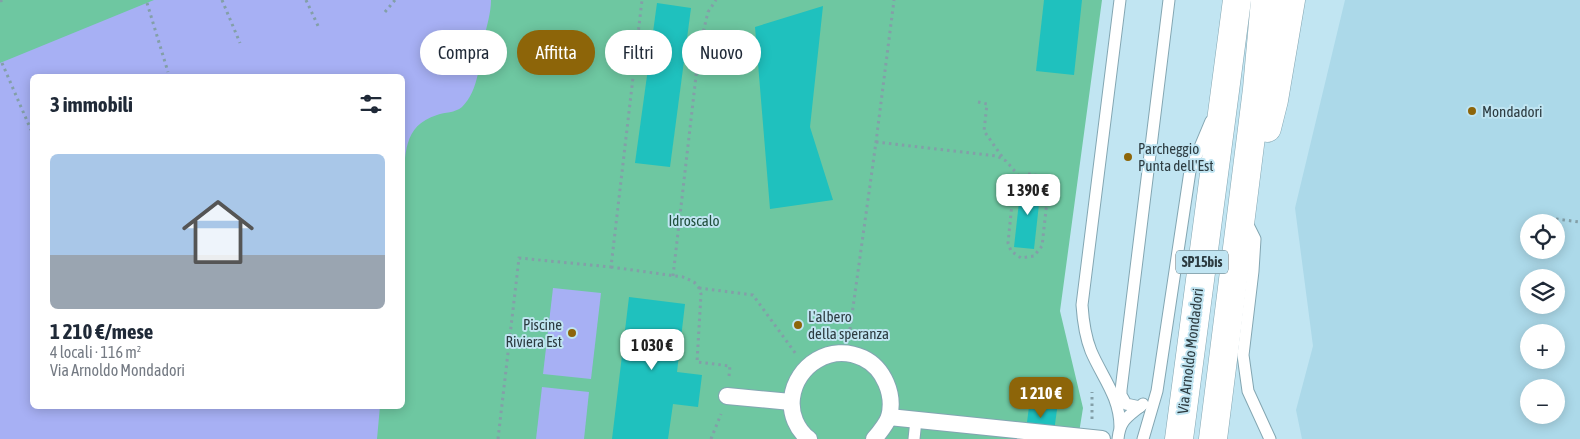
<!DOCTYPE html>
<html lang="it">
<head>
<meta charset="utf-8">
<style>
  :root { --surface:#fff; --page:#f6f6f7; --text:#1f2937; --muted:#747a83; --line:#e0e1e3; --accent:#8d6509 }
  body { margin:0; font-family:"Asap Condensed",sans-serif; background:var(--page); color:var(--text); height:100vh; display:flex; flex-direction:column; font-size:19px; white-space:nowrap }
  * { box-sizing:border-box; margin:0 }
  p { font-size:16px; color:var(--muted) }
  .icon { flex:none; width:28px; height:28px; fill:none; stroke:currentColor; stroke-width:2; stroke-linecap:round; stroke-linejoin:round }
  .map { position:relative; flex:1; overflow:hidden }
  .side { position:absolute; left:30px; top:74px; width:375px; height:335px; display:flex; flex-direction:column; background:var(--surface); border-radius:8px; box-shadow:0 2px 12px #0003 }
  .side>* { flex:none }
  .banner { position:absolute; left:420px; top:30px; width:475px; height:45px; display:flex; gap:10px }
  .fabs { position:absolute; left:1520px; top:214px; display:grid; gap:10px }
  .fabs a { display:grid; place-items:center; width:45px; height:45px; border-radius:50%; background:var(--surface); box-shadow:0 2px 12px #0003; font-size:25px }
  .price { position:absolute; translate:-50% -42px; padding:0 11px; border-radius:10px; background:#fff; color:#222; font-size:16px; line-height:32px; filter:drop-shadow(0 1px 2px #0008) }
  .price::after { content:''; position:absolute; left:50%; top:30px; width:15px; height:11px; margin-left:-8px; background:inherit; clip-path:polygon(0 0,100% 0,50% 100%) }
  .price.active { background:var(--accent); color:#fff }
  ul { padding:0; list-style:none }
  li { display:grid; align-content:center; gap:10px; height:265px; padding:0 20px }
  li+li { border-top:1px solid var(--line) }
  li span { display:grid; place-items:center; height:155px; border-radius:8px; color:#555 }
  li>.icon { margin-inline-start:auto }
  span .icon { width:90px; height:90px; fill:#fffc; stroke-width:1 }
  li b { font-size:21px }
  h2 { display:flex; justify-content:space-between; align-items:center; height:60px; padding:0 20px; font-size:21px }
  .tag { padding:0 18px; border-radius:22px; background:var(--surface); box-shadow:0 2px 12px #0003; font-size:18px; line-height:45px }
  .tag.active { background:var(--accent); color:#fff }
  .map>svg:first-child { display:block }
  .built { fill:#acd9e9; fill-rule:evenodd }
  .green { fill:#6ec7a1; fill-rule:evenodd }
  .water { fill:#a7b0f4 }
  .building { fill:#1fc1be }
  .lines { fill:none; stroke-linecap:round; stroke-linejoin:round }
  .service-casing { stroke:#83a6b2; stroke-width:13 }
  .pedestrian-casing { stroke:#83a6b2; stroke-width:18 }
  .trunk-casing { stroke:#83a6b2; stroke-width:29 }
  .path { stroke:#839fa8; stroke-width:3; stroke-dasharray:2.5 4; stroke-linecap:butt }
  .service { stroke:#fff; stroke-width:11 }
  .pedestrian { stroke:#fff; stroke-width:16 }
  .trunk { stroke:#fff; stroke-width:28 }
  .poi-dot { fill:#8d6509; stroke:#c1e5f2; stroke-width:2 }
  .labels { text-anchor:middle; dominant-baseline:central; stroke-width:4; stroke-linejoin:round; paint-order:stroke }
  .shield { fill:#c1e5f2; stroke:#596f76; stroke-width:1 }
  .shield-label { font-size:14px; font-weight:bold; fill:#2d3c41 }
  .poi-label { font-size:15px; fill:#2d3c41; stroke:#c1e5f2; text-anchor:start }
  .park-label { font-size:15px; fill:#204f3c; stroke:#c1e5f2 }
  .street-label { font-size:15px; fill:#2d3c41; stroke:#c1e5f2 }
</style>
</head>
<body>
<div class="map">
<svg width="1580" height="439" viewBox="0 0 1580 439">
  <rect width="100%" height="100%" fill="#c1e5f2"/>
  <path class="built" d="M1345,0H1580V439H1302L1296,410L1313,346L1295,208ZM1529,222H1556V250H1529ZM1529,278H1556V305H1529ZM1529,332H1556V360H1529ZM1529,388H1556V415H1529Z"/>
  <path class="green" d="M0,0H1102L1060,311L1083,408L1078,439H0ZM32,76H402V406H32Z"/>
  <g class="water">
    <path d="M154,0H491C491,13 487,25 484,38C480,59 479,91 462,107C455,113 445,112 437,115C402,126 406,155 403,185L402,76H32V406H380L377,439H0V63Z"/>
    <polygon points="553,288 601,293 591,379 543,374"/>
    <polygon points="542,387 589,392 584,439 536,439"/>
  </g>
  <g class="building">
    <polygon points="1044,0 1082,0 1074,75 1036,71"/>
    <polygon points="657,3 691,8 670,167 635,163"/>
    <polygon points="823,6 810,127 833,200 770,209 755,27"/>
    <polygon points="1021,184 1041,186 1034,249 1014,247"/>
    <polygon points="629,297 685,304 677,372 702,375 698,407 673,404 668,439 612,439"/>
    <polygon points="1030,398 1058,402 1053,439 1025,439"/>
  </g>
  <g class="lines">
    <g class="service-casing">
      <g id="service">
        <polyline points="1246,221 1255,239 1253,271 1243,355 1248,391 1270,439"/>
        <polyline points="1140,407 1126,404 1121,395 1121,390 1169,0"/>
        <path d="M1120,427C1120,397 1102,377 1091,351C1085,336 1083,320 1082,305L1120,0"/>
        <polyline points="914,439 916,420"/>
        <path d="M1118,439C1120,419 1128,417 1143,404"/>
        <polyline points="1143,439 1157,391 1190,171 1211,121"/>
      </g>
    </g>
    <g class="pedestrian-casing">
      <g id="pedestrian">
        <polyline points="727,396 791,402"/>
        <polyline points="889,417 1102,439"/>
        <path d="M809,439C797,430 790,414 792,398C796,365 831,343 863,358C884,368 895,395 889,417C886,425 880,432 874,439"/>
      </g>
    </g>
    <g class="trunk-casing">
      <g id="trunk">
        <polyline points="1267,128 1274,100 1291,0"/>
        <polyline points="1179,439 1237,0"/>
        <polyline points="1213,439 1257,89 1265,0"/>
      </g>
    </g>
    <g class="path">
      <polyline points="222,0 240,43"/>
      <polyline points="306,0 319,28"/>
      <polyline points="0,1 3,0"/>
      <polyline points="147,3 168,72"/>
      <polyline points="385,12 395,0"/>
      <polyline points="2,63 31,130"/>
      <polyline points="978,102 987,104 984,131 1003,158"/>
      <polyline points="876,142 997,156 1006,161 1020,177"/>
      <path d="M1028,174C1039,174 1047,180 1048,192L1042,246L1034,256L1021,258L1011,251L1008,243L1014,184L1020,177Z"/>
      <polyline points="1556,219 1580,222"/>
      <polyline points="611,267 683,277 694,282 699,288 701,294 697,362 730,366 729,376"/>
      <polyline points="673,276 699,50 708,12 716,0"/>
      <polyline points="699,288 753,295 796,354"/>
      <polyline points="849,336 876,142 894,0"/>
      <polyline points="1092,419 1092,392"/>
      <polyline points="498,439 519,258 611,267 642,0"/>
      <polyline points="711,439 721,414"/>
    </g>
    <use href="#service" class="service"/>
    <use href="#pedestrian" class="pedestrian"/>
    <use href="#trunk" class="trunk"/>
  </g>
  <g class="poi-dot">
    <circle cx="1472" cy="111" r="5"/>
    <circle cx="1128" cy="157" r="5"/>
    <circle cx="798" cy="325" r="5"/>
    <circle cx="572" cy="333" r="5"/>
  </g>
  <g class="labels">
    <rect class="shield" x="1176" y="250.5" width="52" height="23" rx="4"/>
    <g class="shield-label">
      <text x="1202" y="262">SP15bis</text>
    </g>
    <g class="poi-label">
      <text x="1482" y="111">Mondadori</text>
      <text x="1138" y="148">Parcheggio<tspan x="1138" dy="17">Punta dell'Est</tspan></text>
      <text x="808" y="316">L'albero<tspan x="808" dy="17">della speranza</tspan></text>
      <text x="562" y="324" text-anchor="end">Piscine<tspan x="562" dy="17">Riviera Est</tspan></text>
    </g>
    <g class="park-label">
      <text x="694" y="220">Idroscalo</text>
    </g>
    <g class="street-label">
      <text transform="translate(1190 351) rotate(-83)">Via Arnoldo Mondadori</text>
    </g>
  </g>
</svg>
<div class="fabs">
<a><svg class="icon" aria-label="locate" viewBox="0 0 24 24"><circle cx="12" cy="12" r="6"/><path d="M12 2v4M12 18v4M2 12h4M18 12h4"/></svg></a>
<a><svg class="icon" aria-label="layers" viewBox="0 0 24 24"><path d="M12 4l9 5-9 5-9-5zM3 14l9 5 9-5"/></svg></a>
<a>+</a>
<a>−</a>
</div>
<b class="price" style="left:1028px;top:216px">1 390 €</b>
<b class="price" style="left:652px;top:371px">1 030 €</b>
<b class="price active" style="left:1041px;top:419px">1 210 €</b>
<div class="banner">
<a class="tag">Compra</a>
<a class="tag active">Affitta</a>
<a class="tag">Filtri</a>
<a class="tag">Nuovo</a>
</div>
<section class="side">
<h2>3 immobili<svg class="icon" aria-label="filters" viewBox="0 0 24 24"><path d="M4 7h16M4 17h16"/><circle cx="9" cy="7" r="2"/><circle cx="15" cy="17" r="2"/></svg></h2>
<ul>
<li><span style="background:linear-gradient(#a9c7e8 65%,#9aa5b1 0)"><svg class="icon" aria-label="home" viewBox="0 0 24 24"><path d="M3 11l9-7 9 7M6 9v11h12V9"/></svg></span><div><b>1 210 €/mese</b><p>4 locali · 116 m²</p><p>Via Arnoldo Mondadori</p></div></li>
</ul>
</section>
</div>
</body>
</html>
